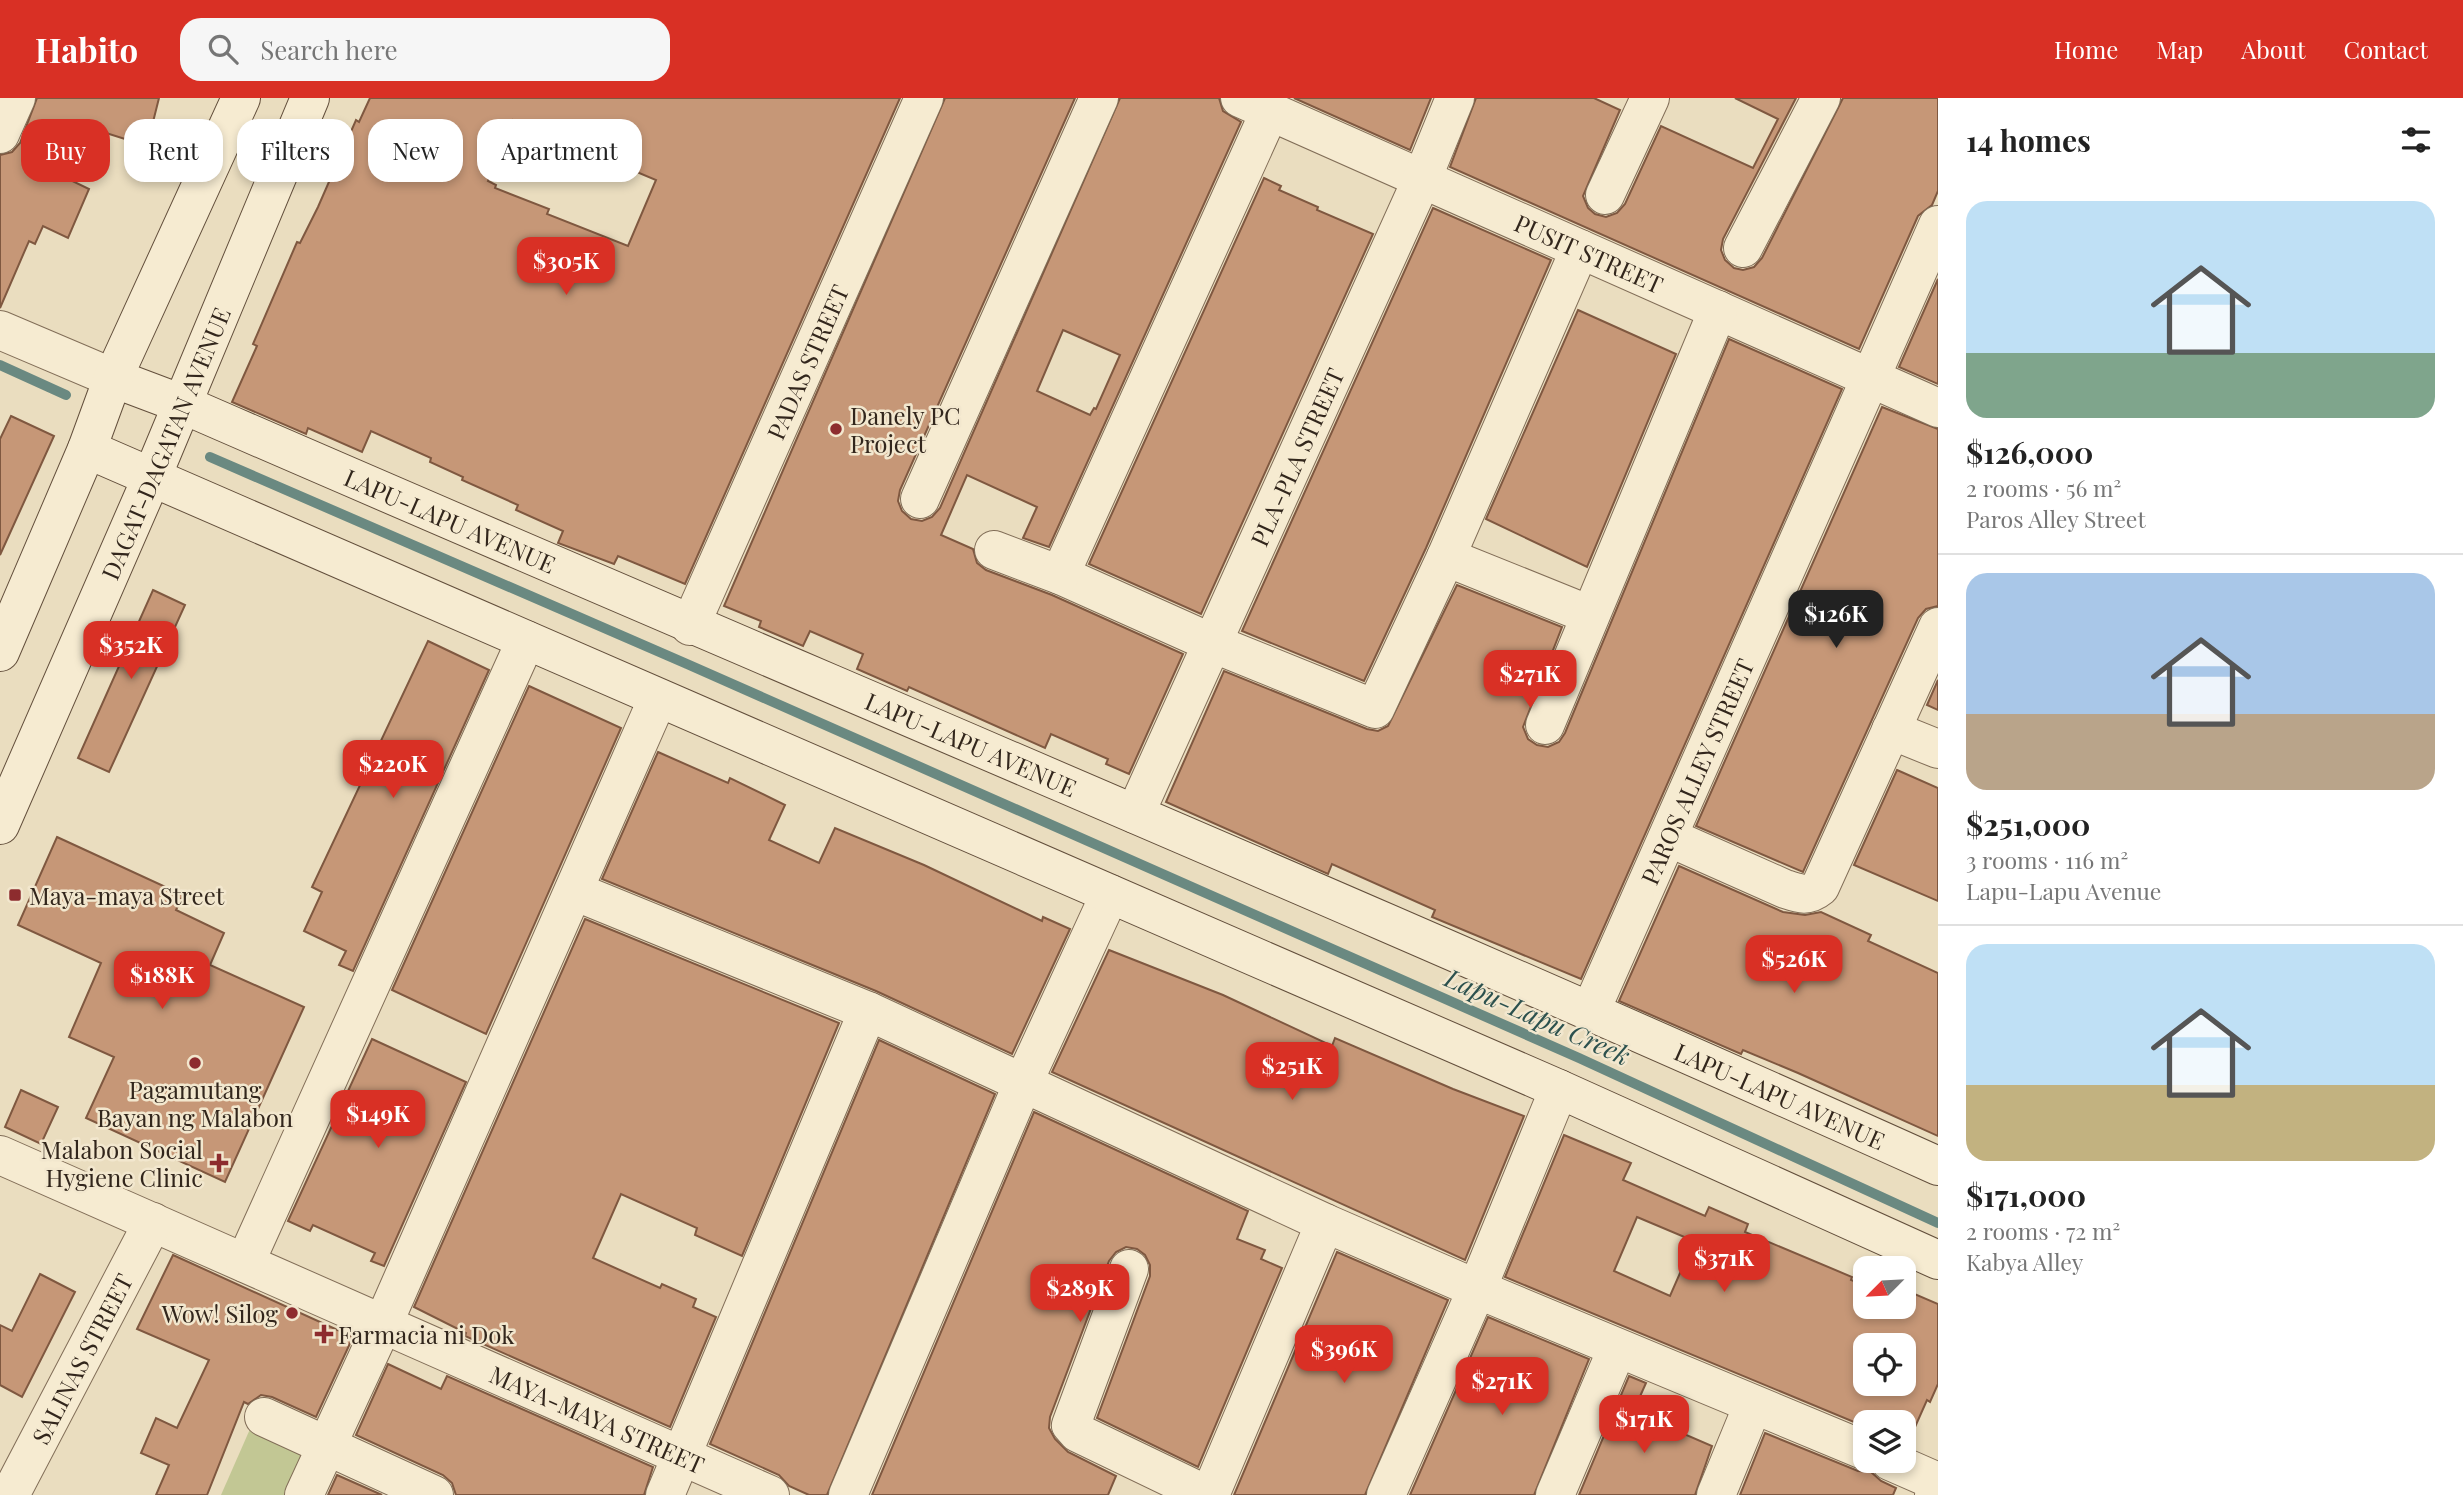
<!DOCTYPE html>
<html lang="en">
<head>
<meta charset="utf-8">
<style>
  :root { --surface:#fff; --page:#f6f6f6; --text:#222; --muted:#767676; --line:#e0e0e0; --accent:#d93025 }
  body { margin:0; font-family:"Playfair Display",serif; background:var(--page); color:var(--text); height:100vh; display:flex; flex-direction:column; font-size:26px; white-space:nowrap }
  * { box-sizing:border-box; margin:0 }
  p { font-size:23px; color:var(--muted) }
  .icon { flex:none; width:38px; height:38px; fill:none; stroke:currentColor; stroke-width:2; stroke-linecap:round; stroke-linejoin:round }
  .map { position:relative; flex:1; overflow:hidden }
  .panel { display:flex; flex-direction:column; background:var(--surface); width:525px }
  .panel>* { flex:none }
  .top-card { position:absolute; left:21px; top:21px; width:665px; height:63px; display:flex; gap:14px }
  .needle { width:46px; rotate:246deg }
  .controls { position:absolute; left:1853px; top:1158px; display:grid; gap:14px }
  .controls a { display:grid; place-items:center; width:63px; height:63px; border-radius:14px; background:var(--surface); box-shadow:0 4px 10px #0003; font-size:35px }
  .price { position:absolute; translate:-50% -60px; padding:0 16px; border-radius:14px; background:var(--accent); color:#fff; font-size:23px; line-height:46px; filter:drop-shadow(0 2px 4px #0008) }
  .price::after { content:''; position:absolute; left:50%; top:42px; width:21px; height:16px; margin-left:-10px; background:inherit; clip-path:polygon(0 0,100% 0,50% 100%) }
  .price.selected { background:#222; color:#fff }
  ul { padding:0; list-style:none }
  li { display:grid; align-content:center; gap:14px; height:371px; padding:0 28px }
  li+li { border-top:2px solid var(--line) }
  li span { display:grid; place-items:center; height:217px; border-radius:21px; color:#555 }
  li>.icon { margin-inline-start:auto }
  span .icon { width:126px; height:126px; fill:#fffc; stroke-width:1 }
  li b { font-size:30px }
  h2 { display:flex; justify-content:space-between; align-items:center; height:84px; padding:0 28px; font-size:30px }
  .tag { padding:0 24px; border-radius:21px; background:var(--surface); box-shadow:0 4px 10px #0003; font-size:24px; line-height:63px }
  .tag.selected { background:var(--accent); color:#fff }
  header { display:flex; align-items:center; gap:42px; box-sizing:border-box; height:98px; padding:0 35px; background:var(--accent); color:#fff }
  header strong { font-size:33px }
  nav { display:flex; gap:38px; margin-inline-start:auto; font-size:24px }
  .search { width:490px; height:63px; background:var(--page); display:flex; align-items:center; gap:18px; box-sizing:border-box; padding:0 24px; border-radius:21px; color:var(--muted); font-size:26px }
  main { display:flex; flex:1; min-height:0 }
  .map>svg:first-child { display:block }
  .green { fill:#c2c794 }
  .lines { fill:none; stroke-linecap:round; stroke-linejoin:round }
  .stream { stroke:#6a8981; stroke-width:10 }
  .building { fill:#c69777; stroke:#7f5840; stroke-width:2; fill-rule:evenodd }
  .minor-casing { stroke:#826e58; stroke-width:40 }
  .tertiary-casing { stroke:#826e58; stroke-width:40 }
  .secondary-casing { stroke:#634f3c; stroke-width:40 }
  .minor { stroke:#f6ebd1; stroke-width:38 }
  .tertiary { stroke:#f6ebd1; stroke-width:38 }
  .secondary { stroke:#f6ebd1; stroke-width:38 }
  .poi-dot { fill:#8d2c2e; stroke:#f2e7ce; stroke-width:2.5 }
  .labels { text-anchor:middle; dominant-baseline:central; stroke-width:5; stroke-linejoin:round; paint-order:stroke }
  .street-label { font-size:24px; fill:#32261c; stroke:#f2e7ce }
  .poi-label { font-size:24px; fill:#32261c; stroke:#f2e7ce; text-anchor:start }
  .water-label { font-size:26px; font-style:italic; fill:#2c514e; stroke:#f2e7ce }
</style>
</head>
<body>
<header>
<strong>Habito</strong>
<div class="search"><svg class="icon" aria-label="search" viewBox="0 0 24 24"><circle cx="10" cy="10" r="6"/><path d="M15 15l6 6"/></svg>Search here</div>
<nav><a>Home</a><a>Map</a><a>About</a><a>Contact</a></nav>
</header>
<main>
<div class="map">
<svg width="1938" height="1397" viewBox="0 0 1938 1397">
  <rect width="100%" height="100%" fill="#eaddbf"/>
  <polygon class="green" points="254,1322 316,1350 295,1397 221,1397"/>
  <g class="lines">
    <g class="stream">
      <polyline points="0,267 66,297"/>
      <polyline points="210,359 687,566 1579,960 1938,1125"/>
    </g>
  </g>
  <g class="building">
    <polygon points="37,0 159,0 147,48 84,28 62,78 89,91 68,140 43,128 35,146 29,143 0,210 0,57 12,54 20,45"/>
    <path d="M370,0H900L685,486L618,458L614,466L558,445L563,433L516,412L518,407L462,382L463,379L430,364L431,360L371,333L362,354L308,330L306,336L232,304L257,248L253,246L297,144L300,145L318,109L356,22L359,24ZM513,22L656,82L628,148L547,116L549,111L495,90L496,87L488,83Z"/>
    <path d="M945,0H1075L900,392L898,403L902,413L911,421L922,423L932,419L940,410L1120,0H1219L1223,13L1241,24L1049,449L1023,440L1037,409L967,377L941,437L973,451L977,465L986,472L1052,497L1183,556L1129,676L1106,666L1108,661L1051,636L1045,650L909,589L907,593L857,571L863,556L810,533L803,548L759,529L761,523L724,508ZM1063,232L1120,257L1096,311L1094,310L1090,317L1037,293Z"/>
    <polygon points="1294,0 1431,0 1410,52"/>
    <polygon points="1476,0 1594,0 1620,12 1583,98 1588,110 1595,116 1606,119 1617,115 1625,106 1661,28 1753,70 1778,21 1735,0 1796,0 1723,141 1721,152 1725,162 1734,170 1743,172 1754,169 1762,160 1843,0 1938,0 1938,93 1932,107 1918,118 1859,251 1450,69"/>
    <polygon points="1264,80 1281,88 1279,92 1318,109 1317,112 1373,136 1201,516 1089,466"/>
    <polygon points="1433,110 1551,162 1426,450 1364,583 1242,533"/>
    <polygon points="1938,181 1938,286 1899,269"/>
    <polygon points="1578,212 1676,256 1587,469 1486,421"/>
    <polygon points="1729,241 1842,291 1581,881 1432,819 1435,812 1332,766 1328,776 1166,704 1224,573 1367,631 1378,633 1388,628 1457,487 1562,529 1523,629 1528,641 1537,647 1548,649 1559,644 1565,635"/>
    <polygon points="1882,309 1938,331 1938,508 1926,511 1918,520 1803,774 1696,728"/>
    <polygon points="11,318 54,338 0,457 0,341"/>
    <polygon points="153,492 185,507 109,674 78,660"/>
    <polygon points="428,543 489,572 353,873 339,867 346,853 304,833 322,794 312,789"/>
    <polygon points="1938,582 1938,612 1927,607"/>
    <polygon points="529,588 621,630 486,936 392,892"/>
    <polygon points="658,654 728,685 730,680 785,707 769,742 819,765 835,730 924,767 1042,823 1043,819 1070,831 1012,956 876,893 602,781"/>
    <polygon points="1897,672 1938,690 1938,803 1854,767"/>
    <polygon points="57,739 183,797 176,812 224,835 210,867 304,909 225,1084 86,1020 114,959 69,939 101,865 18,827"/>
    <polygon points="1679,768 1783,814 1805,817 1821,814 1871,837 1868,843 1938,875 1938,1038 1798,975 1743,952 1741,956 1619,903"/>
    <polygon points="585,821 839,925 742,1158 695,1137 697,1130 621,1096 593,1160 660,1190 662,1186 696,1201 693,1209 716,1219 670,1329 465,1238 466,1235 414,1209"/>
    <polygon points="1109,852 1223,897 1332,948 1335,940 1453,991 1524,1018 1465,1162 1052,974"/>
    <polygon points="372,941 466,984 384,1168 371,1163 375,1155 313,1127 310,1133 288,1123"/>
    <polygon points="879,942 995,996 827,1397 809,1397 789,1388 779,1377 710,1346"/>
    <polygon points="21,992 58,1009 41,1046 5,1029"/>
    <polygon points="1034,1014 1248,1113 1237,1141 1265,1152 1261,1161 1282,1170 1198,1369 1097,1320 1150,1178 1150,1167 1145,1157 1137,1151 1126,1149 1116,1154 1109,1163 1050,1319 1049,1330 1055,1341 1068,1354 1116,1378 1108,1397 872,1397"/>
    <path d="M1564,1037L1631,1065L1623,1082L1705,1118L1709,1109L1748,1126L1745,1134L1852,1179L1851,1182L1866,1188V1209H1904L1910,1194L1938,1206V1286L1930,1304L1927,1302L1907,1347L1904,1345V1325H1866V1329L1505,1179ZM1637,1119L1694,1143L1670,1198L1614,1173ZM1866,1248H1904V1286H1866Z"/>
    <polygon points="1337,1154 1448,1202 1365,1397 1234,1397"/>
    <polygon points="173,1157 353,1239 316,1319 272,1299 261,1297 248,1306 244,1304 207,1397 156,1397 169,1367 141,1355 156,1320 177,1330 209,1262 137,1231"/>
    <polygon points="40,1176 75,1194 22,1299 0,1287 0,1227 12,1233"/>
    <polygon points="1488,1219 1589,1261 1534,1397 1410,1397"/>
    <polygon points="388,1266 441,1291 447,1278 653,1369 644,1397 456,1397 452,1385 443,1377 356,1337"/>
    <polygon points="1629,1278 1646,1285 1633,1314 1712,1348 1695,1397 1579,1397"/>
    <polygon points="1765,1335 1858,1373 1871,1374 1881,1383 1896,1390 1893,1397 1740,1397"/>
    <polygon points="337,1377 382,1397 328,1397"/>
  </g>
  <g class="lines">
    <g class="minor-casing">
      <g id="minor">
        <path id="s1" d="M1240,0L1938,310"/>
        <polyline points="0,36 16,0"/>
        <polyline points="1605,97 1650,0"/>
        <polyline points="1743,150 1821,0"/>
        <polyline points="920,401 1099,0"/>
        <polyline points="994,452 1060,477 1212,545 1375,611 1446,459 1580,151"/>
        <polyline points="1446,459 1590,517"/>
        <polyline points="1060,477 1270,13"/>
        <path id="s2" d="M690,528L924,0"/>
        <polyline points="1545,627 1718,212"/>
        <polyline points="1891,632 1938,651"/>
        <path id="s3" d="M1135,716L1422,81L1455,0"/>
        <path d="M1668,739L1785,791C1800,796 1808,799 1820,789L1938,529"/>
        <polyline points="574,793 868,913 1325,1125 1477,1191 1866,1353"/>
        <path id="s4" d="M1591,912L1938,127"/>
        <path id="s5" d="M0,1057L770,1397"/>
        <polyline points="245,1165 526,542"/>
        <polyline points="1129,1171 1071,1327 1078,1335 1207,1397"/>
        <polyline points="264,1319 434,1397"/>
        <polyline points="1890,1363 1938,1384"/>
        <path id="s6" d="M10,1397L153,1124"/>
        <polyline points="304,1397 383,1226 658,600"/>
        <polyline points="665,1397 868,913"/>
        <polyline points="848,1397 1023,985 1110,796"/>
        <polyline points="1210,1397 1325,1125"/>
        <polyline points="1386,1397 1477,1191 1559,991"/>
        <polyline points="1555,1397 1617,1251"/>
        <polyline points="1716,1397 1753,1307"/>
      </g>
    </g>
    <g class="tertiary-casing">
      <g id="tertiary">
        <polyline points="0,232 113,280"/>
        <polyline points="1934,1397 1938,1388"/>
      </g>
    </g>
    <g class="secondary-casing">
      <g id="secondary">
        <path id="s7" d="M113,280L182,306C767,561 1356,806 1938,1068"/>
        <polyline points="87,351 1559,991 1938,1162"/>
        <polyline points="0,554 87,351 113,280 241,0"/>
        <path id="s8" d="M0,727L151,381L310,0"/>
      </g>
    </g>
    <use href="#minor" class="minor"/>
    <use href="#tertiary" class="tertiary"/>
    <use href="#secondary" class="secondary"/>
  </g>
  <g class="poi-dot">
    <circle cx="836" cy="331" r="7"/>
    <rect x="8" y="790" width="14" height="14" rx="3.5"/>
    <circle cx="195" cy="965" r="7"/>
    <path d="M215.5 1054.5h7v7h7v7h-7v7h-7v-7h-7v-7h7z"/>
    <circle cx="292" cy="1215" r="7"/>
    <path d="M320.5 1225.5h7v7h7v7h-7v7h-7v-7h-7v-7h7z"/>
  </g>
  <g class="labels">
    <g class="street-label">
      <text stroke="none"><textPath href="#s1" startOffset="382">PUSIT STREET</textPath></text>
      <text stroke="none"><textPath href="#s2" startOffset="289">PADAS STREET</textPath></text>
      <text stroke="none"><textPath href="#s8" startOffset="416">DAGAT-DAGATAN AVENUE</textPath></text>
      <text stroke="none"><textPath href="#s3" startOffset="392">PLA-PLA STREET</textPath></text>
      <text stroke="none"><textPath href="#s7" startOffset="366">LAPU-LAPU AVENUE</textPath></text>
      <text stroke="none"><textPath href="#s7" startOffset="933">LAPU-LAPU AVENUE</textPath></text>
      <text stroke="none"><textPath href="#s4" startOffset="261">PAROS ALLEY STREET</textPath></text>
      <text stroke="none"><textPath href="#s7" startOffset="1815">LAPU-LAPU AVENUE</textPath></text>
      <text stroke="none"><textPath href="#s6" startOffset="154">SALINAS STREET</textPath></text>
      <text stroke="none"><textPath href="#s5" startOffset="653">MAYA-MAYA STREET</textPath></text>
    </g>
    <g class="poi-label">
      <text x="850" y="317">Danely PC<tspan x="850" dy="28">Project</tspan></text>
      <text x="29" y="797">Maya-maya Street</text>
      <text x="195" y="991" text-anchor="middle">Pagamutang<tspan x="195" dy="28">Bayan ng Malabon</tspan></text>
      <text x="203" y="1051" text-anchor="end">Malabon Social<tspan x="203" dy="28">Hygiene Clinic</tspan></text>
      <text x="278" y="1215" text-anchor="end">Wow! Silog</text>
      <text x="338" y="1236">Farmacia ni Dok</text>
    </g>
    <g class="water-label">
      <text transform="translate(1538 918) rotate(24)">Lapu-Lapu Creek</text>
    </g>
  </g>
</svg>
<div class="controls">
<a><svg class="needle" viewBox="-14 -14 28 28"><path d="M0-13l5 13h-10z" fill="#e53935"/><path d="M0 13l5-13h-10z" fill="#767676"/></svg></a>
<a><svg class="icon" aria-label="locate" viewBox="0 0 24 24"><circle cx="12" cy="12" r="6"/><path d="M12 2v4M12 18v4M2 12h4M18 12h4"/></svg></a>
<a><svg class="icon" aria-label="layers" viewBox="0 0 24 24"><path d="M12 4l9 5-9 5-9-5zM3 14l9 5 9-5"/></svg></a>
</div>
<b class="price" style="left:566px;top:199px">$305K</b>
<b class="price selected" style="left:1836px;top:552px">$126K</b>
<b class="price" style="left:131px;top:583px">$352K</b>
<b class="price" style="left:1530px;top:612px">$271K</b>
<b class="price" style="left:393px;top:702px">$220K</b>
<b class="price" style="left:1794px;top:897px">$526K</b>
<b class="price" style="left:162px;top:913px">$188K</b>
<b class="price" style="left:1292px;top:1004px">$251K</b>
<b class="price" style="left:378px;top:1052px">$149K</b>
<b class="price" style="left:1724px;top:1196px">$371K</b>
<b class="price" style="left:1080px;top:1226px">$289K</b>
<b class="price" style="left:1344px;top:1287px">$396K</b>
<b class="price" style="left:1502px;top:1319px">$271K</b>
<b class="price" style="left:1644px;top:1357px">$171K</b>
<div class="top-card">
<a class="tag selected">Buy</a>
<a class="tag">Rent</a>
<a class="tag">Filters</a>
<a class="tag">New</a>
<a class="tag">Apartment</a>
</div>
</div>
<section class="panel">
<h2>14 homes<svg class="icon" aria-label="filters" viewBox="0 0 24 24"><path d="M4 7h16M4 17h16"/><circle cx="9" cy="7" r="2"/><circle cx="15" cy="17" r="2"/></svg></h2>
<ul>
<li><span style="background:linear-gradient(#bfe0f5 70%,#7fa58c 0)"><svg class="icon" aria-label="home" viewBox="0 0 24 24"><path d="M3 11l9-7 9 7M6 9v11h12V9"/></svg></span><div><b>$126,000</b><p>2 rooms · 56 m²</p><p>Paros Alley Street</p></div></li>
<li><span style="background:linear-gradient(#a9c7e8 65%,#b9a48a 0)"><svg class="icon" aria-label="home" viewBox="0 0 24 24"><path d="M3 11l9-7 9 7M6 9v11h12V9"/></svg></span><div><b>$251,000</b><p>3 rooms · 116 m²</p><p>Lapu-Lapu Avenue</p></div></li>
<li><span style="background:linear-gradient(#bfe0f5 65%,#c2b280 0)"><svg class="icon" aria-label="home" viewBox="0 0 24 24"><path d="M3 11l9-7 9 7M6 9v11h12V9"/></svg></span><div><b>$171,000</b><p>2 rooms · 72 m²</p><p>Kabya Alley</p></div></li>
</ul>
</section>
</main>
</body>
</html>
